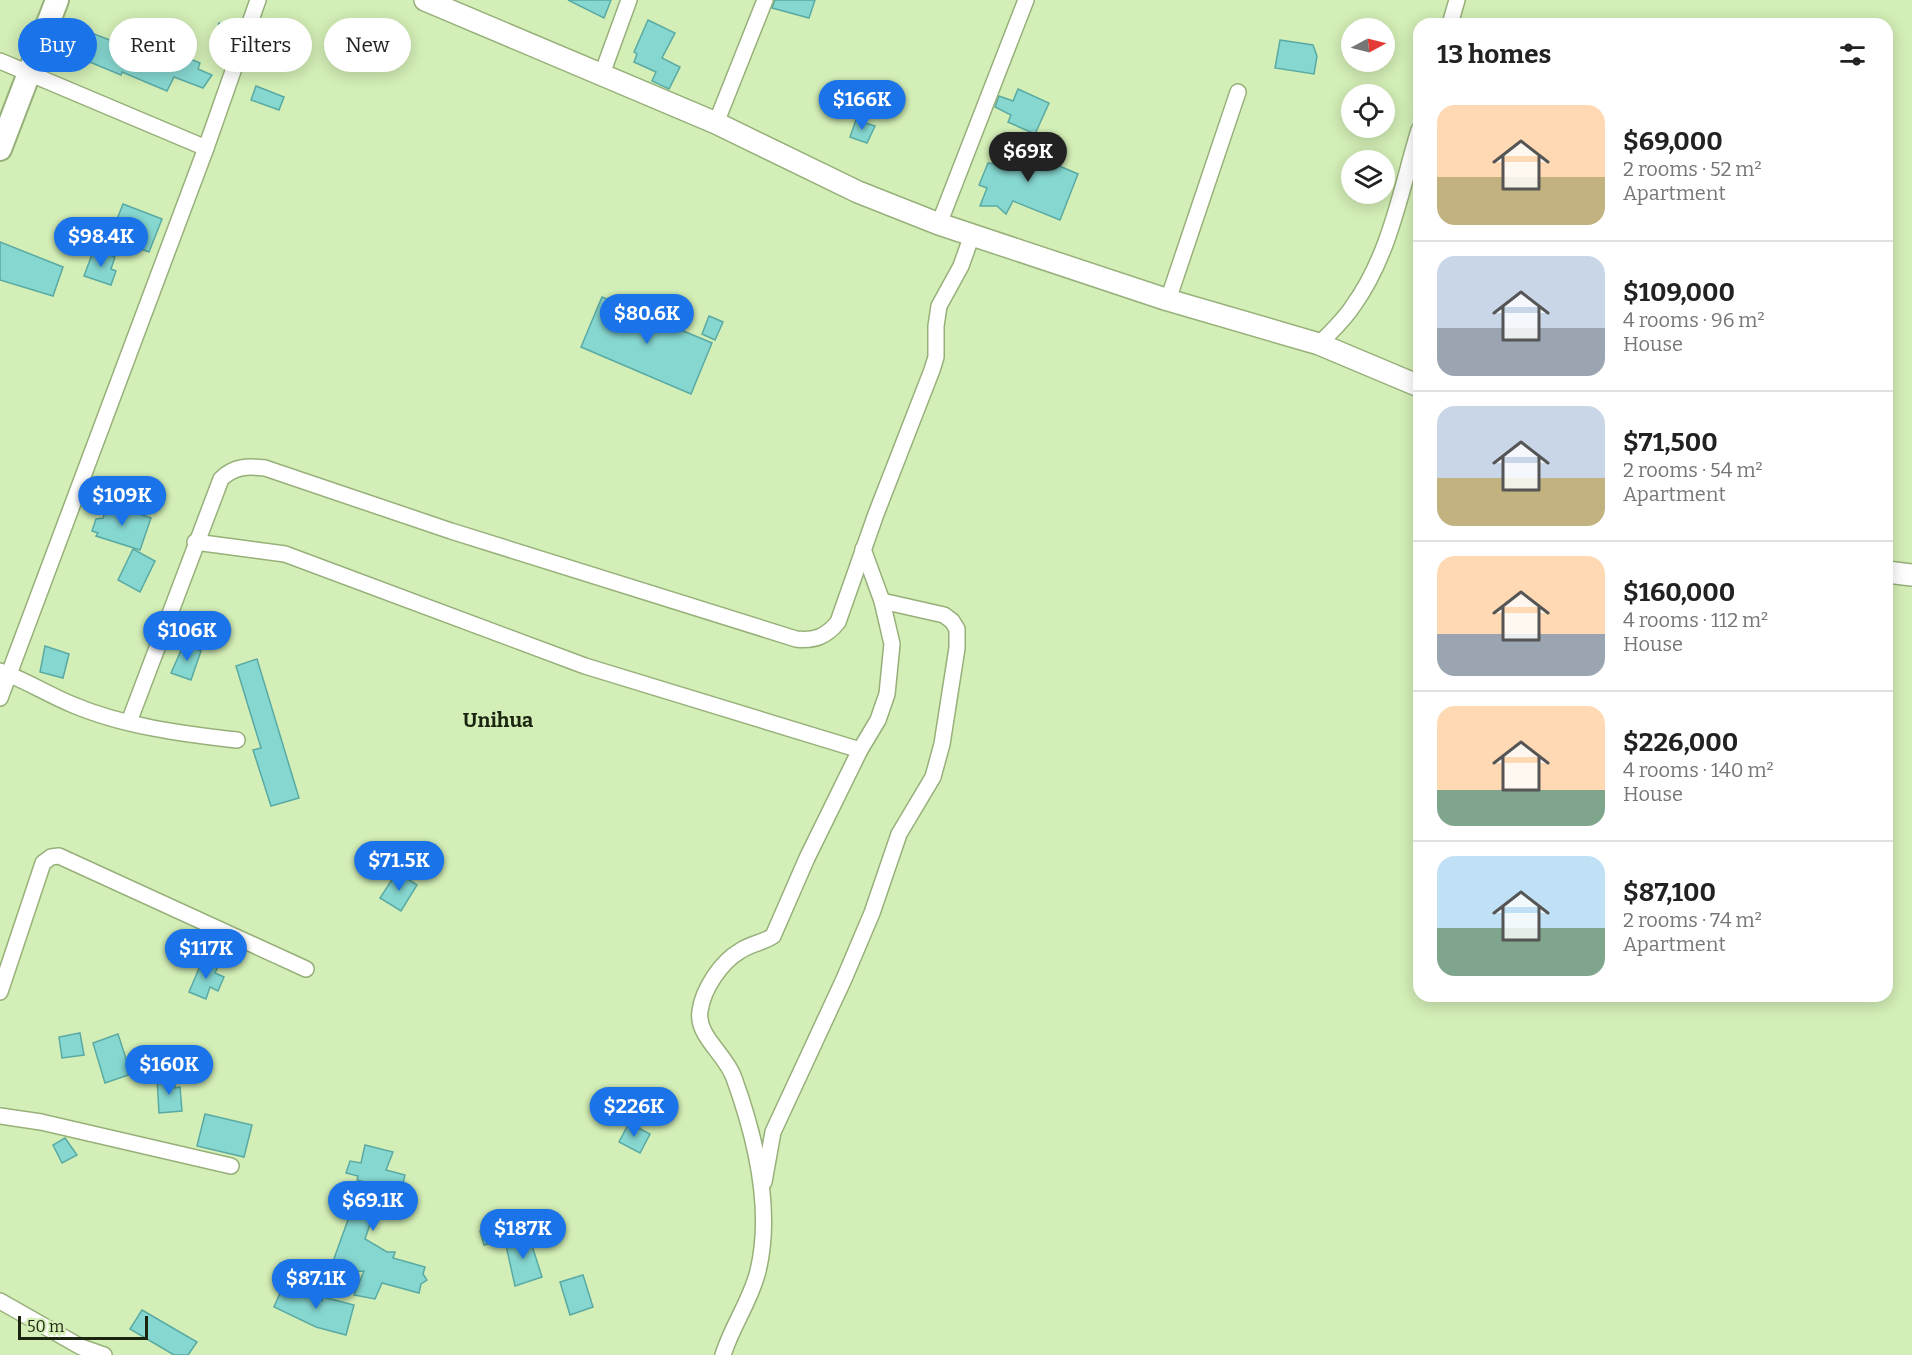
<!DOCTYPE html>
<html lang="en">
<head>
<meta charset="utf-8">
<style>
  :root { --surface:#fff; --page:#f2f2f2; --text:#222; --muted:#767676; --line:#e0e0e0; --accent:#1a73e8 }
  body { margin:0; font-family:Bitter,serif; background:var(--page); color:var(--text); height:100vh; display:flex; flex-direction:column; font-size:22px; white-space:nowrap }
  * { box-sizing:border-box; margin:0 }
  p { font-size:20px; color:var(--muted) }
  .icon { flex:none; width:33px; height:33px; fill:none; stroke:currentColor; stroke-width:2; stroke-linecap:round; stroke-linejoin:round }
  .map { position:relative; flex:1; overflow:hidden }
  .drawer { position:absolute; left:1413px; top:18px; width:480px; height:984px; display:flex; flex-direction:column; background:var(--surface); border-radius:18px; box-shadow:0 3px 15px #0003 }
  .drawer>* { flex:none }
  .top-card { position:absolute; left:18px; top:18px; width:570px; height:54px; display:flex; gap:12px }
  .needle { width:39px; rotate:83deg }
  .buttons { position:absolute; left:1341px; top:18px; display:grid; gap:12px }
  .buttons a { display:grid; place-items:center; width:54px; height:54px; border-radius:50%; background:var(--surface); box-shadow:0 3px 15px #0003; font-size:30px }
  .scale { position:absolute; left:18px; bottom:15px; width:130px; box-sizing:border-box; padding-left:6px; border:3px solid #1b240f; border-top:0; font-size:16px; line-height:21px; white-space:nowrap; color:#1b240f; -webkit-text-stroke:4px #d3eeb6; paint-order:stroke }
  .price { position:absolute; translate:-50% -51px; padding:0 14px; border-radius:21px; background:var(--accent); color:#fff; font-size:20px; line-height:39px; filter:drop-shadow(0 2px 3px #0008) }
  .price::after { content:''; position:absolute; left:50%; top:36px; width:18px; height:14px; margin-left:-9px; background:inherit; clip-path:polygon(0 0,100% 0,50% 100%) }
  .price.on { background:#222; color:#fff }
  ul { padding:0; list-style:none }
  li { display:flex; align-items:center; gap:18px; height:150px; padding:0 24px }
  li+li { border-top:2px solid var(--line) }
  li span { display:grid; place-items:center; flex:none; width:168px; height:120px; border-radius:18px; color:#555 }
  li>.icon { margin-inline-start:auto }
  span .icon { width:72px; height:72px; fill:#fffc; stroke-width:1 }
  li b { font-size:26px }
  h2 { display:flex; justify-content:space-between; align-items:center; height:72px; padding:0 24px; font-size:26px }
  .tag { padding:0 21px; border-radius:27px; background:var(--surface); box-shadow:0 3px 15px #0003; font-size:21px; line-height:54px }
  .tag.on { background:var(--accent); color:#fff }
  .map>svg:first-child { display:block }
  .building { fill:#86d7d0; stroke:#5aaaa4; stroke-width:1.5 }
  .lines { fill:none; stroke-linecap:round; stroke-linejoin:round }
  .street-casing { stroke:#97b07a; stroke-width:18 }
  .secondary-casing { stroke:#97b07a; stroke-width:24 }
  .primary-casing { stroke:#97b07a; stroke-width:26 }
  .street { stroke:#fff; stroke-width:15 }
  .secondary { stroke:#fff; stroke-width:21 }
  .primary { stroke:#fff; stroke-width:22 }
  .labels { text-anchor:middle; dominant-baseline:central; stroke-width:4.5; stroke-linejoin:round; paint-order:stroke }
  .neighbourhood-label { font-size:20px; font-weight:bold; fill:#1b240f; stroke:#d3eeb6 }
</style>
</head>
<body>
<div class="map">
<svg width="1912" height="1355" viewBox="0 0 1912 1355">
  <rect width="100%" height="100%" fill="#d3eeb6"/>
  <g class="building">
    <polygon points="568,0 611,0 604,18"/>
    <polygon points="775,0 815,0 809,18 772,8"/>
    <polygon points="648,20 675,33 662,58 680,67 669,89 652,81 656,72 634,62 637,54 634,52"/>
    <polygon points="381,22 394,27 390,44 377,38"/>
    <polygon points="219,23 236,30 228,53 212,45"/>
    <polygon points="89,32 153,57 158,46 200,63 198,69 212,75 203,88 174,77 167,91 122,72 121,75 80,58"/>
    <polygon points="1280,40 1313,45 1317,56 1314,74 1275,68"/>
    <polygon points="256,86 284,97 279,110 251,100"/>
    <polygon points="1018,89 1049,103 1035,134 1008,122 1011,115 995,107 999,96 1013,101"/>
    <polygon points="856,120 875,126 867,143 850,137"/>
    <polygon points="1018,142 1038,152 1036,156 1078,174 1060,220 1013,201 1006,214 997,206 980,206 987,188 979,185 988,163 1006,165"/>
    <polygon points="123,204 162,219 149,252 110,237"/>
    <polygon points="0,242 63,267 53,296 0,280"/>
    <polygon points="94,249 115,257 111,269 116,271 111,285 84,276"/>
    <polygon points="602,297 712,343 691,394 581,347"/>
    <polygon points="709,316 723,322 715,340 702,334"/>
    <polygon points="108,503 151,518 140,550 96,536 98,533 92,531 96,519 103,518"/>
    <polygon points="133,549 155,561 140,592 118,580"/>
    <polygon points="184,644 201,651 191,680 171,673"/>
    <polygon points="45,646 69,654 63,678 40,672"/>
    <polygon points="257,659 299,798 271,806 253,750 261,748 236,666"/>
    <polygon points="397,872 417,885 401,911 380,898"/>
    <polygon points="203,959 218,966 215,973 224,977 218,991 210,987 206,999 189,992"/>
    <polygon points="80,1033 84,1055 62,1058 59,1037"/>
    <polygon points="118,1034 131,1074 105,1083 93,1043"/>
    <polygon points="174,1077 175,1088 180,1087 182,1111 159,1113 157,1078"/>
    <polygon points="205,1114 252,1125 244,1157 197,1146"/>
    <polygon points="629,1123 650,1134 640,1153 619,1142"/>
    <polygon points="65,1138 77,1155 62,1163 53,1145"/>
    <polygon points="365,1145 393,1152 386,1170 405,1175 402,1188 384,1183 365,1239 387,1252 395,1252 393,1258 425,1267 423,1274 427,1280 421,1284 419,1293 382,1283 375,1299 354,1295 364,1271 341,1272 331,1267 362,1181 357,1180 358,1176 346,1173 350,1161 361,1163"/>
    <polygon points="508,1217 513,1238 484,1245 480,1231 486,1230 484,1223"/>
    <polygon points="528,1233 542,1277 515,1286 505,1241"/>
    <polygon points="583,1275 593,1307 570,1315 560,1282"/>
    <polygon points="284,1284 322,1301 323,1297 354,1305 346,1335 316,1327 274,1307"/>
    <polygon points="142,1310 197,1342 188,1355 174,1355 130,1329"/>
  </g>
  <g class="lines">
    <g class="street-casing">
      <g id="street">
        <polyline points="1450,24 1457,0"/>
        <polyline points="0,61 206,148"/>
        <polyline points="602,74 629,0"/>
        <polyline points="716,123 765,0"/>
        <polyline points="939,224 1026,0"/>
        <polyline points="1168,300 1238,92"/>
        <path d="M1319,344C1331,332 1344,320 1353,306C1390,255 1401,189 1419,130"/>
        <polyline points="195,542 285,554 585,666 860,750"/>
        <path d="M0,671C25,680 47,694 71,704C122,726 182,734 237,740"/>
        <polyline points="0,698 206,148 258,0"/>
        <path d="M129,722L221,479C234,466 248,466 265,468L451,531L796,639C814,641 826,637 838,622L876,514L932,370L936,357V326L939,306L961,266L972,235"/>
        <polyline points="0,992 43,863 51,857 59,856 306,969"/>
        <polyline points="0,1116 41,1122 231,1166"/>
        <polyline points="764,1182 773,1132 844,979 872,913 899,834 933,777 942,744 957,648 957,629 952,621 944,615 882,601"/>
        <polyline points="0,1301 81,1347 104,1355"/>
        <path d="M723,1355C732,1326 751,1300 758,1271C773,1209 755,1136 734,1078C726,1054 696,1036 700,1011C703,989 721,962 740,951C750,944 762,943 773,936L807,858L860,750L878,720L887,694L892,644L882,601L863,549"/>
      </g>
    </g>
    <g class="secondary-casing">
      <g id="secondary">
        <polyline points="425,0 716,123 858,192 939,224 1168,300 1319,344 1419,386"/>
        <polyline points="1887,572 1912,575"/>
      </g>
    </g>
    <g class="primary-casing">
      <polyline id="primary" points="0,149 57,0"/>
    </g>
    <use href="#street" class="street"/>
    <use href="#secondary" class="secondary"/>
    <use href="#primary" class="primary"/>
  </g>
  <g class="labels">
    <g class="neighbourhood-label">
      <text x="498" y="720">Unihua</text>
    </g>
  </g>
</svg>
<div class="buttons">
<a><svg class="needle" viewBox="-14 -14 28 28"><path d="M0-13l5 13h-10z" fill="#e53935"/><path d="M0 13l5-13h-10z" fill="#767676"/></svg></a>
<a><svg class="icon" aria-label="locate" viewBox="0 0 24 24"><circle cx="12" cy="12" r="6"/><path d="M12 2v4M12 18v4M2 12h4M18 12h4"/></svg></a>
<a><svg class="icon" aria-label="layers" viewBox="0 0 24 24"><path d="M12 4l9 5-9 5-9-5zM3 14l9 5 9-5"/></svg></a>
</div>
<div class="scale">50 m</div>
<b class="price" style="left:862px;top:131px">$166K</b>
<b class="price on" style="left:1028px;top:183px">$69K</b>
<b class="price" style="left:101px;top:268px">$98.4K</b>
<b class="price" style="left:647px;top:345px">$80.6K</b>
<b class="price" style="left:122px;top:527px">$109K</b>
<b class="price" style="left:187px;top:662px">$106K</b>
<b class="price" style="left:399px;top:892px">$71.5K</b>
<b class="price" style="left:206px;top:980px">$117K</b>
<b class="price" style="left:169px;top:1096px">$160K</b>
<b class="price" style="left:634px;top:1138px">$226K</b>
<b class="price" style="left:373px;top:1232px">$69.1K</b>
<b class="price" style="left:523px;top:1260px">$187K</b>
<b class="price" style="left:316px;top:1310px">$87.1K</b>
<div class="top-card">
<a class="tag on">Buy</a>
<a class="tag">Rent</a>
<a class="tag">Filters</a>
<a class="tag">New</a>
</div>
<section class="drawer">
<h2>13 homes<svg class="icon" aria-label="filters" viewBox="0 0 24 24"><path d="M4 7h16M4 17h16"/><circle cx="9" cy="7" r="2"/><circle cx="15" cy="17" r="2"/></svg></h2>
<ul>
<li><span style="background:linear-gradient(#ffd9b3 60%,#c2b280 0)"><svg class="icon" aria-label="home" viewBox="0 0 24 24"><path d="M3 11l9-7 9 7M6 9v11h12V9"/></svg></span><div><b>$69,000</b><p>2 rooms · 52 m²</p><p>Apartment</p></div></li>
<li><span style="background:linear-gradient(#c9d6e8 60%,#9aa5b1 0)"><svg class="icon" aria-label="home" viewBox="0 0 24 24"><path d="M3 11l9-7 9 7M6 9v11h12V9"/></svg></span><div><b>$109,000</b><p>4 rooms · 96 m²</p><p>House</p></div></li>
<li><span style="background:linear-gradient(#c9d6e8 60%,#c2b280 0)"><svg class="icon" aria-label="home" viewBox="0 0 24 24"><path d="M3 11l9-7 9 7M6 9v11h12V9"/></svg></span><div><b>$71,500</b><p>2 rooms · 54 m²</p><p>Apartment</p></div></li>
<li><span style="background:linear-gradient(#ffd9b3 65%,#9aa5b1 0)"><svg class="icon" aria-label="home" viewBox="0 0 24 24"><path d="M3 11l9-7 9 7M6 9v11h12V9"/></svg></span><div><b>$160,000</b><p>4 rooms · 112 m²</p><p>House</p></div></li>
<li><span style="background:linear-gradient(#ffd9b3 70%,#7fa58c 0)"><svg class="icon" aria-label="home" viewBox="0 0 24 24"><path d="M3 11l9-7 9 7M6 9v11h12V9"/></svg></span><div><b>$226,000</b><p>4 rooms · 140 m²</p><p>House</p></div></li>
<li><span style="background:linear-gradient(#bfe0f5 60%,#7fa58c 0)"><svg class="icon" aria-label="home" viewBox="0 0 24 24"><path d="M3 11l9-7 9 7M6 9v11h12V9"/></svg></span><div><b>$87,100</b><p>2 rooms · 74 m²</p><p>Apartment</p></div></li>
</ul>
</section>
</div>
</body>
</html>
